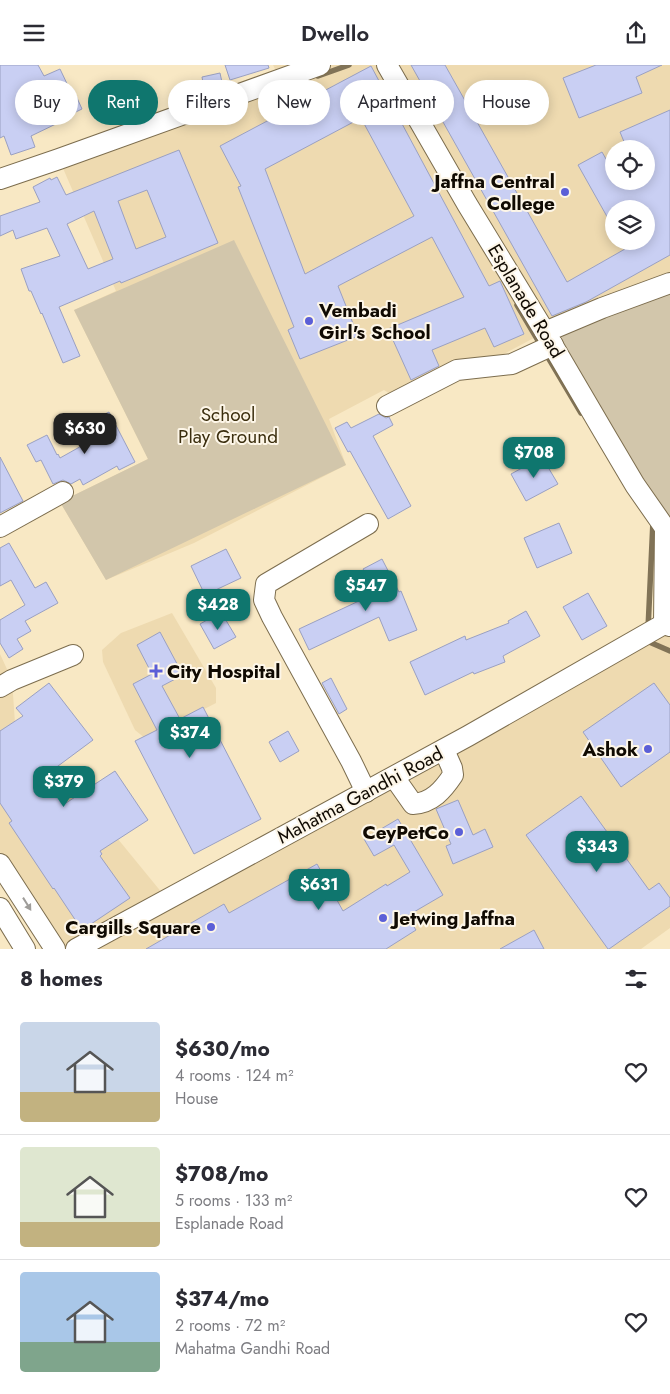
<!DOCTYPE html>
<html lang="en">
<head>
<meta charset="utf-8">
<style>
  :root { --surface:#fff; --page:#f2f2f3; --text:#2b2b33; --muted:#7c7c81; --line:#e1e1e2; --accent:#0f766e }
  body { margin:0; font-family:Jost,sans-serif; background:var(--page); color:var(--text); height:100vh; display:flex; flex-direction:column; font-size:19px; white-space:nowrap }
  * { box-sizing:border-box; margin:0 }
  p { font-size:16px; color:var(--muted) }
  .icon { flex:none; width:28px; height:28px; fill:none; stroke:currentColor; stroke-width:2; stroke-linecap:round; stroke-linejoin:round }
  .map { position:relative; height:884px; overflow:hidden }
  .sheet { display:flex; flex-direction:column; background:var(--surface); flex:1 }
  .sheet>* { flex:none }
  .guide { position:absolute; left:15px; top:15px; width:640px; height:45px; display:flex; gap:10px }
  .buttons { position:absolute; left:605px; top:75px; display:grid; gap:10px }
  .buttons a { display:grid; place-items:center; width:50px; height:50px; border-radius:50%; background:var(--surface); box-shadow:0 2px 12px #0003; font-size:25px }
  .price { position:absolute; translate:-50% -42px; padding:0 11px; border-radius:10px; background:var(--accent); color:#fff; font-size:16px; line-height:32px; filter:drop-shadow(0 1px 2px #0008) }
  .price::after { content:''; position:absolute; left:50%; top:30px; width:15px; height:11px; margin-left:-8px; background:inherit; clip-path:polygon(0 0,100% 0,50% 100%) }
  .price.on { background:#222; color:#fff }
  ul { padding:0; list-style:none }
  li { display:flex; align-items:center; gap:15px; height:125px; padding:0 20px }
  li+li { border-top:1px solid var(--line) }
  li span { display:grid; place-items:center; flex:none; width:140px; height:100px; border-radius:5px; color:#555 }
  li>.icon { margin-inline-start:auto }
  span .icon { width:60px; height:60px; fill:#fffc; stroke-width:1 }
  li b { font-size:21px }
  h2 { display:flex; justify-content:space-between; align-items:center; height:60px; padding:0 20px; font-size:21px }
  .pill { padding:0 18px; border-radius:22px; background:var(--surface); box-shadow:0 2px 12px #0003; font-size:18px; line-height:45px }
  .pill.on { background:var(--accent); color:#fff }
  header { display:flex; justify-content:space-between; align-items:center; height:65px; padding:0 20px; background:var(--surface); font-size:22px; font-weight:600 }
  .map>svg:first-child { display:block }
  .built { fill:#eedab0; fill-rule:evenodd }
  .green { fill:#d2c6ab }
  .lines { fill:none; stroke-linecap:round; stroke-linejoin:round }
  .stream { stroke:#817357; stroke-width:5.5 }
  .building { fill:#c9cff3; stroke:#9aa0c2; fill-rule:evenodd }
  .minor-casing { stroke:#7c6d4e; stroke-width:22 }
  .minor { stroke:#fff; stroke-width:20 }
  .oneway { fill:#9f9d9a }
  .poi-dot { fill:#5b5fd7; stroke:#fdf6e8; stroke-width:2 }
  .labels { text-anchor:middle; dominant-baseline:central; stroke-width:4; stroke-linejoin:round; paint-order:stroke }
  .poi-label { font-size:19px; font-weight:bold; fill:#100a02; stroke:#fdf6e8; text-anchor:end }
  .street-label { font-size:19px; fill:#100a02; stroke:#fdf6e8 }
  .park-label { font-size:19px; fill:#3b2e0e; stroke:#fdf6e8 }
</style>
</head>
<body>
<header><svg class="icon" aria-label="menu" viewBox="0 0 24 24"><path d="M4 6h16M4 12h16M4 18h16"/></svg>Dwello<svg class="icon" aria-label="share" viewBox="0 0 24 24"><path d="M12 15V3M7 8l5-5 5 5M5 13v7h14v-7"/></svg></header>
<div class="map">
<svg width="670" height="884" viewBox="0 0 670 884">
  <rect width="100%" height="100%" fill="#f8e8c4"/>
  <g class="built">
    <path d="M273,0H670V218L545,267L489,297L395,332L384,325L329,354L346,400L194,478L106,515L60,437L148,394L74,245L116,226L59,94L280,14ZM614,84H646V116H614ZM614,144H646V176H614Z"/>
    <polygon points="172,548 216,623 216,638 146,674 135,665 103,597 102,585 121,568"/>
    <polygon points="670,561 670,863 641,884 63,884 0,787 0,589 12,615 15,658 49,723 68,713 167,834"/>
  </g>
  <g class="green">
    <polygon points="234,175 346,400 106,515 60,437 148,394 74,245"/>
    <polygon points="670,218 670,469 545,267"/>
  </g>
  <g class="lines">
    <g class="stream">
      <polyline points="318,11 349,0"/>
      <polyline points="517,240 581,348"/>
      <polyline points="648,564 653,456"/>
      <polyline points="644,578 647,576 670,586"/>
    </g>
  </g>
  <g class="building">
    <polygon points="0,0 38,0 44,11 60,4 70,25 73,24 82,44 59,55 60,57 31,71 35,82 11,90 4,71 0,73"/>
    <polygon points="225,0 268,0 269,3 230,15"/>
    <polygon points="411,0 445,0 567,217 625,184 621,176 646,176 646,144 614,144 614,164 578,100 602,87 614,108 614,116 646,116 646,84 627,84 620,67 670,45 670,190 586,237 552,251"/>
    <polygon points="596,0 662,0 636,12 642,28 579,53 563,13"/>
    <path d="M371,1L489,221L500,216L524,269L494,282L485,263L432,285L439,301L411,315L388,264L464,232L432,172L338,221L358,271L300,294L288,265L294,262L238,122L241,121L220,81ZM361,53L414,151L305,209L265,104Z"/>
    <polygon points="220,8 223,22 205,29 202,12"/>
    <path d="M179,85L218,178L121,218L120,216L59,242L80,291L63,298L42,248L41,249L31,226H29L21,204L60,191L47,163L16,174L13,165L0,171V151L40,137L33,122L50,113L51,115L57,112L66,130ZM147,125L166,172L136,184L118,136ZM94,146L113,194L88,204L67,159Z"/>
    <polygon points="109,347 135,397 119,405 117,401 83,420 80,414 71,419 63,415 53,419 41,395 36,397 27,380 47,370 57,390 58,389 60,393 101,370 93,355"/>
    <polygon points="379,349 386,353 389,352 393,360 373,371 411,441 388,454 350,386 348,387 335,363 347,357 351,363"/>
    <polygon points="0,392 23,436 0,448"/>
    <polygon points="542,392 558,419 526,436 511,409"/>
    <polygon points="559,458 572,488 537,503 524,473"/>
    <polygon points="9,478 35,523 46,517 58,538 25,556 31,566 17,574 23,584 9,593 0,578 0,555 25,540 11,515 0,521 0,483"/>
    <polygon points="226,484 241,513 205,530 191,501"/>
    <polygon points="382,494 399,527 401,526 417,565 389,576 379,552 309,585 299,564 376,528 363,504"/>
    <polygon points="588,528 607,561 582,575 563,542"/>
    <polygon points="526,546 540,571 503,591 505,597 474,609 473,607 425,630 410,597 465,571 466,575 509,558 508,556"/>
    <polygon points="221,547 236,572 214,584 200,559"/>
    <polygon points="160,567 183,610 162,621 180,654 203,642 261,754 194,789 135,676 157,665 133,619 152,609 137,580"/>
    <polygon points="331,613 347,644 339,649 322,618"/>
    <polygon points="49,618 93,675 54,704 55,705 48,711 66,738 115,706 148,755 100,786 102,789 100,791 130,833 82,865 54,823 53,824 9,758 12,756 0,738 0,666 23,651 16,643"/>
    <polygon points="654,618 670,640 670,687 621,722 583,667"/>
    <polygon points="288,666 299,686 280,697 269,677"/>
    <polygon points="581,731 649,825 659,818 670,833 670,841 609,884 608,884 526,770"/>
    <polygon points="458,735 473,770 485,764 493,782 453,799 446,781 451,779 436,744"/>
    <polygon points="398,754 443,830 407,851 416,865 386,884 146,884 224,839 229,848 317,799 343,846 386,819 387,821 410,807 394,780 374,791 364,774"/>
    <polygon points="534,865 544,884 500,884"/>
  </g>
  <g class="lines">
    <g class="minor-casing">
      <g id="minor">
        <polyline points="387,0 467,139 545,267 606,371 635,420 665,463 670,469"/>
        <polyline points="0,114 59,94 320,0"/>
        <polyline points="545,267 602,243 670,218"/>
        <polyline points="387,341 457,305 512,299 553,280"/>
        <polyline points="0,462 63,427"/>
        <polyline points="664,559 665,463"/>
        <polyline points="0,622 12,615 73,590"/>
        <path d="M394,712L413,739C432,738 443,725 453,710L452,703L444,685"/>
        <polyline points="366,727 351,696 272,552 264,535 266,519 368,459"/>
        <polyline points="0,799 55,884"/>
        <polyline points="0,843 25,884"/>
        <polyline points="76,884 468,671 664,559 670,561"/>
      </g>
    </g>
    <use href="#minor" class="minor"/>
  </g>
  <defs><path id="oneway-solid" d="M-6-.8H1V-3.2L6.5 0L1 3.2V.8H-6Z" transform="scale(1.25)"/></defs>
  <use class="oneway" href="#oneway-solid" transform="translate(27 839) rotate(58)"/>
  <g class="poi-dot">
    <circle cx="565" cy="127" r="5"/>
    <circle cx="309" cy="256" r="5"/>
    <path d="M153.5 598.5h5v5h5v5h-5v5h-5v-5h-5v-5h5z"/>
    <circle cx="648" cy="684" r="5"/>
    <circle cx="459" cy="767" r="5"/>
    <circle cx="383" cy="853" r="5"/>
    <circle cx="211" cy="862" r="5"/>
  </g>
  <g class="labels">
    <g class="poi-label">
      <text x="555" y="116">Jaffna Central<tspan x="555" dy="22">College</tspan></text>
      <text x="319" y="245" text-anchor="start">Vembadi<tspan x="319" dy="22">Girl's School</tspan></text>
      <text x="167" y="606" text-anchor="start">City Hospital</text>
      <text x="638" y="684">Ashok</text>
      <text x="449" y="767">CeyPetCo</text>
      <text x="393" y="853" text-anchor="start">Jetwing Jaffna</text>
      <text x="201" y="862">Cargills Square</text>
    </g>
    <g class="street-label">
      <text transform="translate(526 236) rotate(59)">Esplanade Road</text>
      <text transform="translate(360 730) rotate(-28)">Mahatma Gandhi Road</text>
    </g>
    <g class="park-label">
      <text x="228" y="349">School<tspan x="228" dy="22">Play Ground</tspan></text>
    </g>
  </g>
</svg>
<div class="buttons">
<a><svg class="icon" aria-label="locate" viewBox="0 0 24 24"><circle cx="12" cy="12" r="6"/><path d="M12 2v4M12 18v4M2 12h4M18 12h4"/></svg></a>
<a><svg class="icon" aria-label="layers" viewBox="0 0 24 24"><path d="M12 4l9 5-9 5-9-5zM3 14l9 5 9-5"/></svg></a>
</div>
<b class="price on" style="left:85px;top:390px">$630</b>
<b class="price" style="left:534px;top:414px">$708</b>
<b class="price" style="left:366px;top:547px">$547</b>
<b class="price" style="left:218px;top:566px">$428</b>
<b class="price" style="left:190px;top:694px">$374</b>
<b class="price" style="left:64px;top:743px">$379</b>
<b class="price" style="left:597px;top:808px">$343</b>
<b class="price" style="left:319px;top:846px">$631</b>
<div class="guide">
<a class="pill">Buy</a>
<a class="pill on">Rent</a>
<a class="pill">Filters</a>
<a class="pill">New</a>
<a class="pill">Apartment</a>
<a class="pill">House</a>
</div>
</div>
<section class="sheet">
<h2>8 homes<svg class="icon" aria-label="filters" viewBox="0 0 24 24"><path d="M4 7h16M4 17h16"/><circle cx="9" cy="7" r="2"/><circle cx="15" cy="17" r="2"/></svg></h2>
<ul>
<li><span style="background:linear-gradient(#c9d6e8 70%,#c2b280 0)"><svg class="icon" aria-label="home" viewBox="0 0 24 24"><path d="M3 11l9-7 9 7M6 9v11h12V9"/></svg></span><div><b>$630/mo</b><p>4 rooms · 124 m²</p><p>House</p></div><svg class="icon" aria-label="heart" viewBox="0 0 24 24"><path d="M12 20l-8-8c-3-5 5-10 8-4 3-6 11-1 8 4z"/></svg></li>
<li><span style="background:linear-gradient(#dfe7d0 75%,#c2b280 0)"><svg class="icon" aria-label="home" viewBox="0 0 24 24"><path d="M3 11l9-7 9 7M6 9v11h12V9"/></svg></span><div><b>$708/mo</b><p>5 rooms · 133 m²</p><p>Esplanade Road</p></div><svg class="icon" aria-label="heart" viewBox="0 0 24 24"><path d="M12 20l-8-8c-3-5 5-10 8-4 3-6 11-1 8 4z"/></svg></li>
<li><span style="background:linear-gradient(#a9c7e8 70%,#7fa58c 0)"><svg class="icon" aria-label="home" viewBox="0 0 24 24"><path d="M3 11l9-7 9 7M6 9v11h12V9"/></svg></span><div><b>$374/mo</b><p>2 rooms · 72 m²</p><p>Mahatma Gandhi Road</p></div><svg class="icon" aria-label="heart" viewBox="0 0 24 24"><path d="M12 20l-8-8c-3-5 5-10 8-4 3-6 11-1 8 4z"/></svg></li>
</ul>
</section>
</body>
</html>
